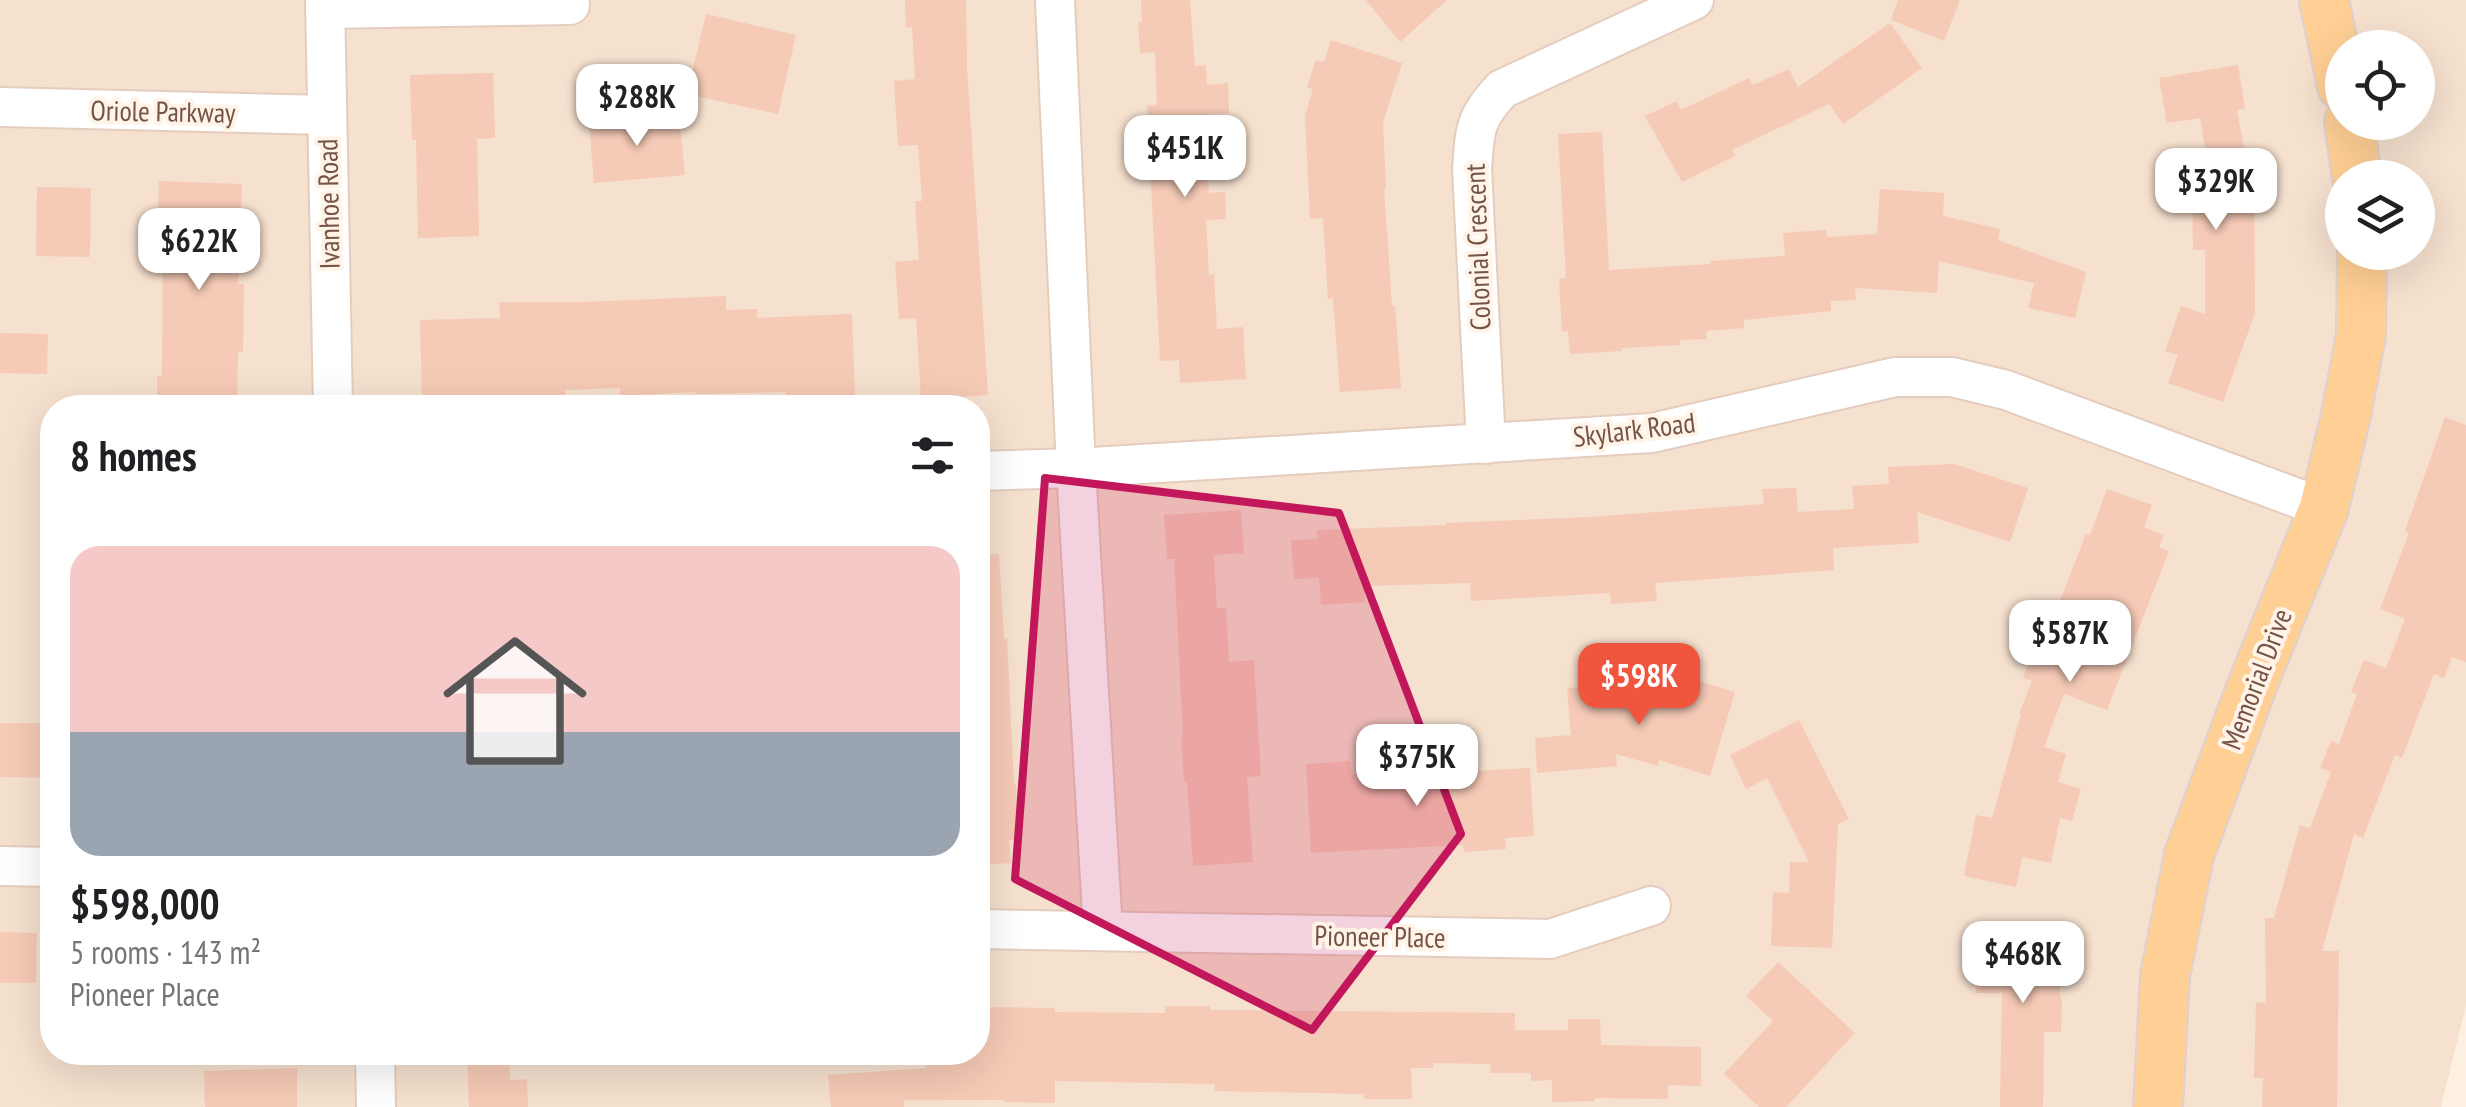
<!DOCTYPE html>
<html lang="en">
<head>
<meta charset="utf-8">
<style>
  :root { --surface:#fff; --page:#f6f6f6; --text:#202124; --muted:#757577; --line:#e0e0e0; --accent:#f0563d }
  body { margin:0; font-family:"PT Sans Narrow",sans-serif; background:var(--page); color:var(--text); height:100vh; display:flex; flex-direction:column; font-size:38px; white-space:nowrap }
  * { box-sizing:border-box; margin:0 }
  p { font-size:32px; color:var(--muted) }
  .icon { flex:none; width:55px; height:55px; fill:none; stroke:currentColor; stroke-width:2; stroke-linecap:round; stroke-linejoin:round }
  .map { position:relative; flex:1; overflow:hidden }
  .details { position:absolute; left:40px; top:395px; width:950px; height:670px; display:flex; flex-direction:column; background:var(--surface); border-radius:40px; box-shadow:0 10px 40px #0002 }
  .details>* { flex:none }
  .buttons { position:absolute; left:2325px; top:30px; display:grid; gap:20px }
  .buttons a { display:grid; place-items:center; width:110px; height:110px; border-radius:50%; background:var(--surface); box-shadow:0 10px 40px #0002; font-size:50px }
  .price { position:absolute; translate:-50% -85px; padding:0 22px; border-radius:20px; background:#fff; color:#222; font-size:32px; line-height:65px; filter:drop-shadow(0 2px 5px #0008) }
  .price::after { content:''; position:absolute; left:50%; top:60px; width:30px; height:22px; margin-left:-15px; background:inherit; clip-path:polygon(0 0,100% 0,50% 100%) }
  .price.active { background:var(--accent); color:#fff }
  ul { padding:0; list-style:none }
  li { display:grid; align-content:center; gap:20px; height:530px; padding:0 30px }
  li+li { border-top:2px solid var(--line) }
  li span { display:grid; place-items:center; height:310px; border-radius:30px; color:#555 }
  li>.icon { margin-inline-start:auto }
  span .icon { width:180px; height:180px; fill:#fffc; stroke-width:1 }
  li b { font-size:42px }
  h2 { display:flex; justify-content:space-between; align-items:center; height:120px; padding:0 30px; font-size:42px }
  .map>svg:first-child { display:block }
  .residential { fill:#f6e0ce; fill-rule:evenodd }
  .building { fill:#f5cab6 }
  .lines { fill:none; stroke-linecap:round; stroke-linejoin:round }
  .minor-casing { stroke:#e4cdbe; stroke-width:42 }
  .major-casing { stroke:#dbd2cf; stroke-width:52 }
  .minor { stroke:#fff; stroke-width:38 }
  .major { stroke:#ffcf95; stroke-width:48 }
  .marked { fill:#c2185b; fill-opacity:0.2; stroke:#c2185b; stroke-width:8; stroke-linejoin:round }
  .labels { text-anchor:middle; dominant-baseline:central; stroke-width:8; stroke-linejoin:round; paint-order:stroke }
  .street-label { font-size:28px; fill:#755346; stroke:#fff4e7 }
</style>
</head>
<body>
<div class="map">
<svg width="2466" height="1107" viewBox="0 0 2466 1107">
  <rect width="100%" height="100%" fill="#fef0e0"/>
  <path class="residential" d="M0,0H2466V1006L2441,1107H0ZM2342,48H2418V122H2342ZM2342,178H2418V252H2342ZM52,408H978V1052H52Z"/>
  <g class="building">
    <polygon points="905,0 966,0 967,66 988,395 921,400 916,318 899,319 895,262 919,260 915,201 922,201 918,145 898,146 894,81 915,79 912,27 906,28"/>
    <polygon points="1141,0 1190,0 1195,66 1206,65 1207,85 1228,83 1229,113 1208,114 1209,133 1205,133 1209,193 1225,192 1226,219 1206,220 1209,275 1214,274 1217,329 1243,327 1246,379 1180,383 1179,360 1160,361 1147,105 1157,105 1155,52 1140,53 1138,22 1142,22"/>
    <polygon points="1366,0 1447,0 1400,42"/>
    <polygon points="1898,0 1960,0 1944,41 1891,20"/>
    <polygon points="706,14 796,35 778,114 687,94"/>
    <polygon points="1890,23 1922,68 1843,124 1829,104 1732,150 1735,156 1682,182 1645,116 1677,101 1681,110 1749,78 1753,85 1789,69 1798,87"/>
    <polygon points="1331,40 1402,63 1383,122 1386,189 1384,189 1392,306 1395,306 1401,388 1340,392 1333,298 1328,299 1323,218 1310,219 1305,116 1313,89 1307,87 1316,60 1324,62"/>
    <polygon points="2238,65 2245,109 2237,110 2250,182 2254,182 2255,313 2223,402 2168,383 2178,355 2165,351 2181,306 2205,314 2205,250 2193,250 2192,183 2211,183 2200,118 2167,123 2159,78"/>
    <polygon points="493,73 495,138 477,139 479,236 418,238 416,140 412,140 410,75"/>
    <polygon points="679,115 685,175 594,183 589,123"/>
    <polygon points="1602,132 1609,270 1711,264 1711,261 1785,256 1783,233 1826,230 1827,237 1877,234 1880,189 1944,193 1943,216 2000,229 1998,240 2086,272 2075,318 2028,308 2034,283 1939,261 1937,293 1855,288 1856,300 1831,301 1831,311 1744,320 1744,328 1706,331 1707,339 1680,340 1680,345 1622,348 1622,351 1570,354 1568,331 1562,332 1559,279 1566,278 1558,134"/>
    <polygon points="159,181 242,184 238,284 244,284 243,352 238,352 237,408 157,408 157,376 162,376 163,246 140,245 141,217 158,217"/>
    <polygon points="37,187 91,188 90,257 36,256"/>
    <polygon points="726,296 726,310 757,309 757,318 852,314 855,397 786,399 786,392 696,394 695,392 620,396 620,388 565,390 565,398 422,402 420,320 500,318 499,302 584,302"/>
    <polygon points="0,333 48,334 47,374 0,373"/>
    <polygon points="2445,417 2466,425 2466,662 2452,657 2444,678 2434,674 2402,758 2395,755 2363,838 2354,834 2322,951 2339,951 2337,1107 2262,1107 2263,1078 2254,1078 2256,1002 2266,1003 2265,918 2274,918 2300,825 2310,828 2331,772 2320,768 2331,741 2339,744 2357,694 2351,692 2364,660 2386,668 2405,619 2380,609 2409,533 2405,531"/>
    <polygon points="1954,464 2028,488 2010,542 1917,512 1919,543 1833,548 1834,570 1655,583 1657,601 1611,604 1610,593 1471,601 1470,583 1364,586 1365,602 1321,605 1319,578 1294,579 1291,540 1317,539 1317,530 1446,525 1446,523 1590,517 1764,504 1762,489 1796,488 1798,512 1854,509 1852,486 1889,484 1888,467"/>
    <polygon points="2107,489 2152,505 2144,527 2164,535 2159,547 2169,551 2107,710 2064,694 2044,747 2066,754 2058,782 2081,789 2072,821 2060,818 2051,863 2022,857 2016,887 1964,876 1976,815 1992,818 2021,714 2019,714 2032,681 2023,678 2038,640 2044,642 2086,534 2090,535"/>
    <polygon points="1241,510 1244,553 1214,555 1217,608 1226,608 1229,662 1254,660 1261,776 1247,777 1253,862 1193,866 1187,781 1184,781 1181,738 1183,738 1174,559 1167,559 1164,515"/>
    <polygon points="999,554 1004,639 1007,638 1014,784 1016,784 1019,840 1009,840 1011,863 978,865 978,555"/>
    <polygon points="1699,681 1735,692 1710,776 1659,760 1658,766 1616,754 1617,766 1537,773 1535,738 1571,735 1567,688 1644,682 1693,698"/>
    <polygon points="1799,720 1849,819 1838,824 1832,948 1771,946 1773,892 1789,893 1790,862 1809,862 1767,778 1746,789 1730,755"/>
    <polygon points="0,723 52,723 52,778 0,777"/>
    <polygon points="1350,761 1351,774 1428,769 1428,773 1530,768 1534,836 1505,838 1506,849 1464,852 1463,845 1311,853 1306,764"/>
    <polygon points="0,932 37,933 36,983 0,983"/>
    <polygon points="1978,932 2062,934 2060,998 2062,998 2061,1032 2044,1032 2043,1107 2000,1107 2002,993 1976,993"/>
    <polygon points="1778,962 1855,1033 1786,1107 1759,1107 1724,1074 1773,1021 1746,996"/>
    <polygon points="1165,1006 1210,1006 1210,1010 1515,1013 1515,1030 1568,1030 1568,1019 1600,1019 1601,1045 1701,1047 1701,1086 1668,1085 1668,1099 1595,1098 1595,1101 1552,1102 1552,1080 1531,1081 1531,1073 1490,1073 1491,1064 1433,1063 1433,1068 1411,1068 1412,1099 1364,1099 1364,1094 1215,1091 1215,1084 1055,1081 1055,1103 1004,1102 1004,1100 904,1100 904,1107 831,1107 828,1075 926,1068 926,1052 978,1052 978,1007 1055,1008 1055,1012 1165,1013"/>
    <polygon points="467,1052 509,1052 510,1080 527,1079 528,1107 469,1107"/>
    <polygon points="297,1068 297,1107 205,1107 204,1071"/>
  </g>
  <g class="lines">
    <g class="minor-casing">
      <g id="minor">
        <polyline points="325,0 333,408"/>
        <polyline points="1055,0 1076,468 1103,931"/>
        <polyline points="325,9 570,5"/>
        <polyline points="0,107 326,115"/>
        <path d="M1486,444L1472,169C1475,129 1474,119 1502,89L1694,0"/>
        <polyline points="978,471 1076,468 1652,433 1895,377 1952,377 2006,390 2324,508"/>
        <polyline points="0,866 52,867"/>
        <polyline points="978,929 1550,939 1651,906"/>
        <polyline points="375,1052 376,1107"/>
      </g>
    </g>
    <g class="major-casing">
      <g id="major">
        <polyline points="2324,0 2342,86"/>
        <polyline points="2349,122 2357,178"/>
        <polyline points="2158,1107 2165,976 2189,855 2252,686 2324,508 2346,415 2361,335 2362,252"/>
      </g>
    </g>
    <use href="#minor" class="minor"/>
    <use href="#major" class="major"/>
  </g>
  <path class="marked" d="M1045,478L1339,513L1461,834L1312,1030L1015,879Z"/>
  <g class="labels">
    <g class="street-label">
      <text transform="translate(163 111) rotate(1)">Oriole Parkway</text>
      <text transform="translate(328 204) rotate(-91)">Ivanhoe Road</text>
      <text transform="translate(1477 247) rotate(-92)">Colonial Crescent</text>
      <text transform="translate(1634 429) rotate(-7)">Skylark Road</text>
      <text transform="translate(2256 679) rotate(-69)">Memorial Drive</text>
      <text transform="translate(1380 936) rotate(1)">Pioneer Place</text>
    </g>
  </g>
</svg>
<div class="buttons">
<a><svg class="icon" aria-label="locate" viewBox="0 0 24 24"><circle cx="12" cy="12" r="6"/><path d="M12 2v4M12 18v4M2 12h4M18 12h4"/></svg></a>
<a><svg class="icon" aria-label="layers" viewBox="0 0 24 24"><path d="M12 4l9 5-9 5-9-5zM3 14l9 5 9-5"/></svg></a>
</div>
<b class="price" style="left:637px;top:149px">$288K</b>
<b class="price" style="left:1185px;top:200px">$451K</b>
<b class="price" style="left:2216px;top:233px">$329K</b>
<b class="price" style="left:199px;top:293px">$622K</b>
<b class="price" style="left:2070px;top:685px">$587K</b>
<b class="price active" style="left:1639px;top:728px">$598K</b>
<b class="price" style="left:1417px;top:809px">$375K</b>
<b class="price" style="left:2023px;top:1006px">$468K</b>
<section class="details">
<h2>8 homes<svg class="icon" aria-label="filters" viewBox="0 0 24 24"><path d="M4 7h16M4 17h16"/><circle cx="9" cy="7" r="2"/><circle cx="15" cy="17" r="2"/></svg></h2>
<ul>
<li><span style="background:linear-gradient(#f6c9c9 60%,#9aa5b1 0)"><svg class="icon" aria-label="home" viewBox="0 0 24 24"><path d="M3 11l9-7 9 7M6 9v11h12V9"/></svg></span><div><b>$598,000</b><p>5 rooms · 143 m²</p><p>Pioneer Place</p></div></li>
</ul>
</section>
</div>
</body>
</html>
